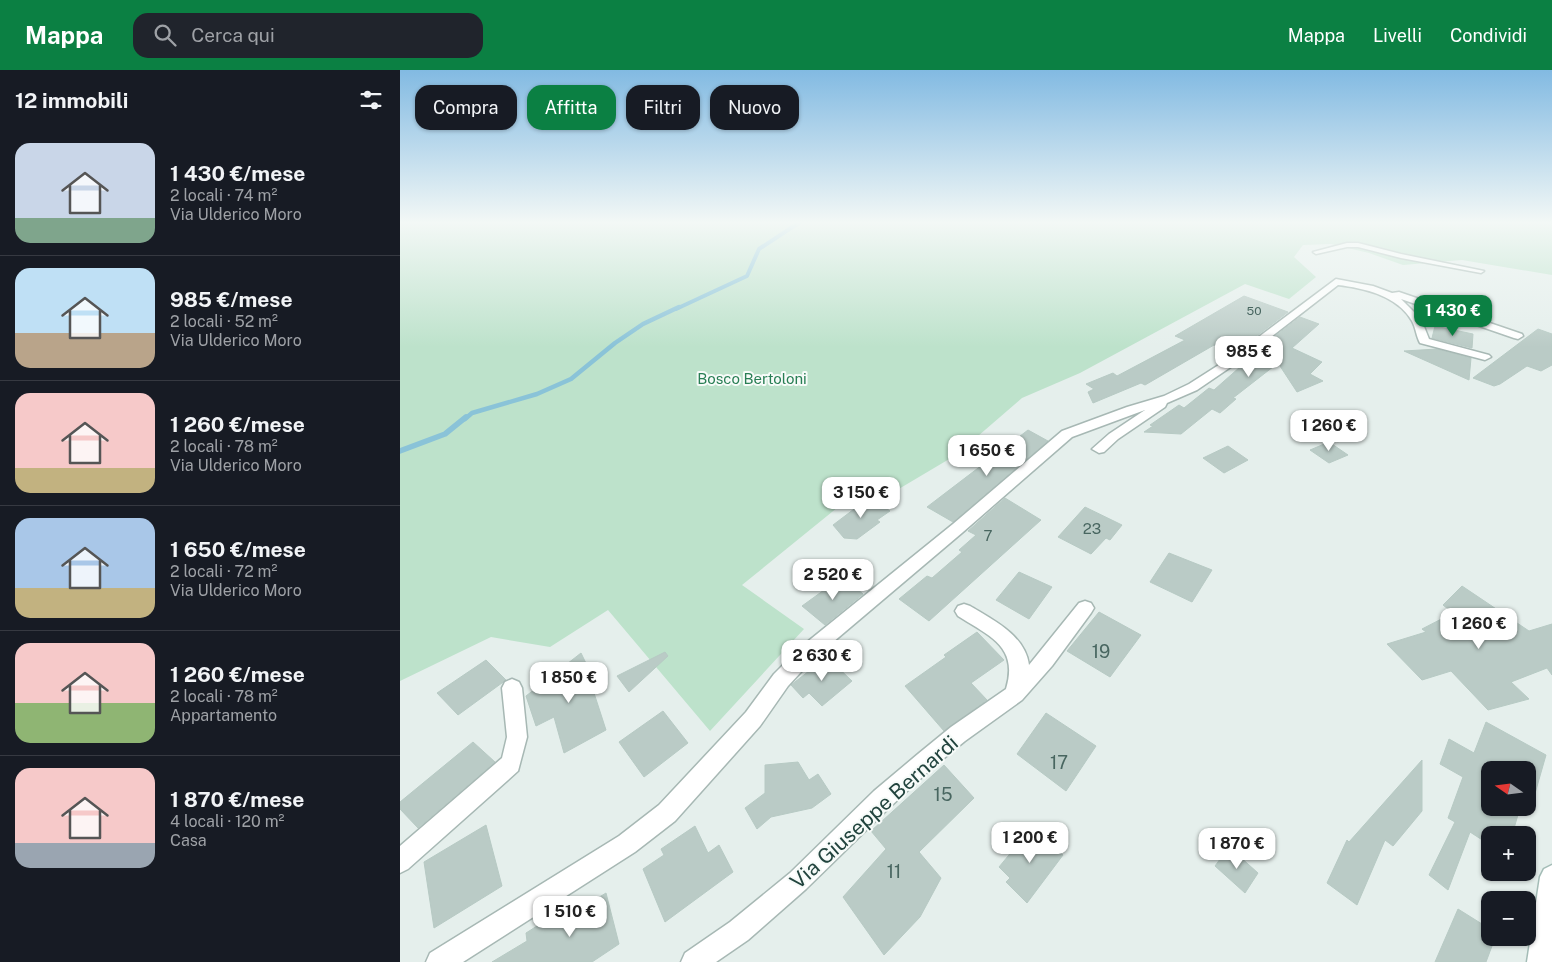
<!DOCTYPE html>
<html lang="it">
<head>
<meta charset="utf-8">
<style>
  :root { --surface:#171b24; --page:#20242c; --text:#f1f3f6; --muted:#9ea1a6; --line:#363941; --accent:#0b8043 }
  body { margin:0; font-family:"Public Sans",sans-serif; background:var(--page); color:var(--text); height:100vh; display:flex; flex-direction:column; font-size:19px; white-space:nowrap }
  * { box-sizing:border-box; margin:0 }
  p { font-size:16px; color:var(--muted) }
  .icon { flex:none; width:28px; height:28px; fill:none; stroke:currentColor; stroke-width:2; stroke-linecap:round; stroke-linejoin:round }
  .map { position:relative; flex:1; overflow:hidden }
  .sheet { display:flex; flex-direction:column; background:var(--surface); width:400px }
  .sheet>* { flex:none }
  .guide { position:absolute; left:15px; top:15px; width:475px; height:45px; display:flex; gap:10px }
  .needle { width:32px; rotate:284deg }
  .fabs { position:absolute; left:1081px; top:691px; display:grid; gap:10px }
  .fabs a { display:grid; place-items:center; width:55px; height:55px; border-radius:10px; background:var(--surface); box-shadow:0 1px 4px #0004; font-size:25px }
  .price { position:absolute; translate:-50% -42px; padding:0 11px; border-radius:10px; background:#fff; color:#222; font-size:16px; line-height:32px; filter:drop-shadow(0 1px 2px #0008) }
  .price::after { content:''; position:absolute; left:50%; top:30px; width:15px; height:11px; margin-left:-8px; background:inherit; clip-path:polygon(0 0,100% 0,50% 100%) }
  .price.current { background:var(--accent); color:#fff }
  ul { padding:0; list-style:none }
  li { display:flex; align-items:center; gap:15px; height:125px; padding:0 15px }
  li+li { border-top:1px solid var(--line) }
  li span { display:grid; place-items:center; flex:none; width:140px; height:100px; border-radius:15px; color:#555 }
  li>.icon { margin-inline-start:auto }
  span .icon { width:60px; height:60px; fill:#fffc; stroke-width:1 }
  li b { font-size:21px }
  h2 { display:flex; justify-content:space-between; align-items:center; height:60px; padding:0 15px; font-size:21px }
  .tag { padding:0 18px; border-radius:15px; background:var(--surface); box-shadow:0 1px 4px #0004; font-size:18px; line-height:45px }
  .tag.current { background:var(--accent); color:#fff }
  header { display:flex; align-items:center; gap:30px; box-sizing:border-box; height:70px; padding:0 25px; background:var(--accent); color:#fff }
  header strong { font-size:24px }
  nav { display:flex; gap:28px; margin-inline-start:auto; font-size:18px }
  .search { width:350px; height:45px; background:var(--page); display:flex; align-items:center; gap:12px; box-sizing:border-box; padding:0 18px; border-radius:15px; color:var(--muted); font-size:19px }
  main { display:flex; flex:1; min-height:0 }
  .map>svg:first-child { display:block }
  .green { fill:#bde2cb }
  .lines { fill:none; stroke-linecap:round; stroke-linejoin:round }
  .stream-far2 { stroke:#8ac3d8; stroke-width:4 }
  .stream-far1 { stroke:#8ac3d8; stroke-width:4.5 }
  .stream { stroke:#8ac3d8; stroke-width:5.5 }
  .building { fill:#bacbc6; stroke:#b7cac4 }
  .service-casing { stroke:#a7b8b4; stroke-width:3 }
  .minor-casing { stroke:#a7b8b4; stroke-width:3 }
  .secondary-casing { stroke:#a3bcb6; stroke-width:3 }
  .service { fill:#fff; fill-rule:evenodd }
  .minor { fill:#fff; fill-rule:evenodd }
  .secondary { fill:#fff; fill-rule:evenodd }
  .labels { text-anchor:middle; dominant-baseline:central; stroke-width:4; stroke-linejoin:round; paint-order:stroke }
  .far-number-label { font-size:12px; fill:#486660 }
  .far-park-label { font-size:15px; fill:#287e54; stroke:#f7fbf9 }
  .number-label { font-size:15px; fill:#486660 }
  .near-number-label { font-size:18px; fill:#486660 }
  .near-street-label { font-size:21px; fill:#22443e; stroke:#f7fbf9 }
</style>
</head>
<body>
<header>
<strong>Mappa</strong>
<div class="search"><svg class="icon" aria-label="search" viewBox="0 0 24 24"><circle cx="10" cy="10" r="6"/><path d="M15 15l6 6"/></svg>Cerca qui</div>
<nav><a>Mappa</a><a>Livelli</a><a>Condividi</a></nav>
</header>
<main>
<section class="sheet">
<h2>12 immobili<svg class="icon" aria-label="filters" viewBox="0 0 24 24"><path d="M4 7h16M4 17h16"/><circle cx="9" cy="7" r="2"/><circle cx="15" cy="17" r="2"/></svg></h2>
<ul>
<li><span style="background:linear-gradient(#c9d6e8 75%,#7fa58c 0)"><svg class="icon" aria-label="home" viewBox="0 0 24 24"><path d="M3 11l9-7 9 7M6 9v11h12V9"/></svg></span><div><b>1 430 €/mese</b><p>2 locali · 74 m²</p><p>Via Ulderico Moro</p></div></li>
<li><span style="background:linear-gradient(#bfe0f5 65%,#b9a48a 0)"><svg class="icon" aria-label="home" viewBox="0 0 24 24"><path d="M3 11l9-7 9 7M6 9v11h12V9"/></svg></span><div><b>985 €/mese</b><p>2 locali · 52 m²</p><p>Via Ulderico Moro</p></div></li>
<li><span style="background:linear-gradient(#f6c9c9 75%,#c2b280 0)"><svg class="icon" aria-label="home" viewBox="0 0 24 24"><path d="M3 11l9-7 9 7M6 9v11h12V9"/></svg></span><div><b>1 260 €/mese</b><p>2 locali · 78 m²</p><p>Via Ulderico Moro</p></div></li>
<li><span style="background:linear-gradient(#a9c7e8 70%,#c2b280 0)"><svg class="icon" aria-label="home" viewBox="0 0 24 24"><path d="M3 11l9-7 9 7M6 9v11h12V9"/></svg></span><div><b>1 650 €/mese</b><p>2 locali · 72 m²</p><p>Via Ulderico Moro</p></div></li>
<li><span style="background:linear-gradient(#f6c9c9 60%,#8fb573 0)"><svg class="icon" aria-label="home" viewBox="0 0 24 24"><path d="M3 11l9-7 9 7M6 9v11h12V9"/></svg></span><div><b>1 260 €/mese</b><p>2 locali · 78 m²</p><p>Appartamento</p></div></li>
<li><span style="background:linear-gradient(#f6c9c9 75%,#9aa5b1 0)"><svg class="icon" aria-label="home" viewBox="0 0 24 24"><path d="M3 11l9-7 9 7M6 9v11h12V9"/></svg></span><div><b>1 870 €/mese</b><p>4 locali · 120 m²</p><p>Casa</p></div></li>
</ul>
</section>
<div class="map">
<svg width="1152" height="892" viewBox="0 0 1152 892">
  <rect width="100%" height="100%" fill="#e5efec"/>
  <polygon class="green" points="0,152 1152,152 1152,205 1062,190 1003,195 969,183 931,174 903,175 894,187 916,207 889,229 845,214 680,303 622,328 556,385 492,423 464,416 342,515 404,559 310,661 208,540 150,577 91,567 0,611"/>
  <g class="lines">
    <polyline class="stream-far2" points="276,239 347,206 359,179 400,152"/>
    <polyline class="stream-far1" points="65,349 72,343 137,324 171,309 215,273 243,254 279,237"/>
    <polyline class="stream" points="0,381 45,364 66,347"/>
  </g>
  <g class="building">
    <polygon points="844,226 888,242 834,283 814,275 745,315 741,313 693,333 688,322 694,319 686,314 713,303 717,306 785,270 775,266"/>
    <polygon points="900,247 919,254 892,278 922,292 910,304 923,311 897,322 878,293 833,328 836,329 820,343 812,339 781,364 744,362 753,356 750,355 779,335 784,338 809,318 814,320 849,289 847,288"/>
    <polygon points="1035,256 1073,264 1072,278 1032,268"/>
    <polygon points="1138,259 1152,264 1152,295 1141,301 1127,296 1100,314 1094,316 1073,308"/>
    <polygon points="1037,279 1071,288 1069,310 1004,281"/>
    <polygon points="939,350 956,358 938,372 921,363"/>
    <polygon points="628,360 648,371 553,452 527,437"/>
    <polygon points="929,372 948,385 929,393 910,380"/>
    <polygon points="828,376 848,390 824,403 803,388"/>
    <polygon points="470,427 490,441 477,450 480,452 457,469 444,468 433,455"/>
    <polygon points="605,428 641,450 529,551 499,529 527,506 532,508 562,482 559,480 576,465 568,461"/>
    <polygon points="685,437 722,455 710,470 706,468 691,484 658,467"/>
    <polygon points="769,483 812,500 792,532 750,512"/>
    <polygon points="619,502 652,517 629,549 596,530"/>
    <polygon points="442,507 463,524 425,555 402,536"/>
    <polygon points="1062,516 1129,561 1152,554 1152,605 1147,598 1111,612 1129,629 1088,640 1051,601 1022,610 987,574 1026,562 1022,559 1053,543 1043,535"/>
    <polygon points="699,542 741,565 710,607 667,581"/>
    <polygon points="577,562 604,590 571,613 587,630 544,661 505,616 546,587 544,585"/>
    <polygon points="265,582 268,586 229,622 217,606"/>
    <polygon points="181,583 199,620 194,623 206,660 164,683 154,647 136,656 126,626"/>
    <polygon points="427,587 452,611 422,636 409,623 403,628 391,615"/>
    <polygon points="86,590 106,610 58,645 37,623"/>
    <polygon points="263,641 288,673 244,707 219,672"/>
    <polygon points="646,643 696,676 666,721 617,684"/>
    <polygon points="1086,652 1146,685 1132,734 1128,733 1128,700 1090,700 1090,738 1120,738 1112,765 1090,765 1090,775 1070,762 1048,820 1029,805 1055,752 1048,748 1063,707 1040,694 1049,669 1074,683"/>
    <polygon points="73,672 95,692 18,758 0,739 0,732"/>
    <polygon points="1022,690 1022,741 993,776 985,770 957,835 927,813 947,770 949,772"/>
    <polygon points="398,692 409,710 418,704 431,724 412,738 371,747 357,759 345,738 365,723 365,695"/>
    <polygon points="544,695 574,728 519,782 541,808 520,847 484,885 443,827 486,779 471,761"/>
    <polygon points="86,755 102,816 34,858 24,792"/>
    <polygon points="295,756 308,783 319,775 333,802 265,852 243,799 264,785 261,779"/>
    <polygon points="632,757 663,785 627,833 606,812 610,808 599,797"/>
    <polygon points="829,777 858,803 845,823 815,796"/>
    <polygon points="206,823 219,874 192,892 92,892 127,871 126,863 148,849 150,857"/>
    <polygon points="1058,839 1090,859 1090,868 1095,868 1086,892 1035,892"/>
  </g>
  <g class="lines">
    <g class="service-casing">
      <polygon id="service" points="947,173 958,173 1001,184 1084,201 1081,203 1001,188 958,177 947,177 916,184 913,182"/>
    </g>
    <g class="minor-casing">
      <g id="minor">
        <path d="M936,209L973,216L992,223L999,222L1122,264L1123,266L1118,269L1114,268L1001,229L1021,249L1029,269L1089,285L1091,287L1085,290L1020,273C1016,266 1016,258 1012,251C998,226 964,218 938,215L844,288L797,320L767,333L765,337L718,369L704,382L699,383L692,379L709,364L745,340L672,367L563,462L413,589L388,616L360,656L275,751L235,782L63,892H26L30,883L219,766L259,735L346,642L374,604L401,577L553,454L662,361L727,337L764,326L789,314L836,284Z"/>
        <path d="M685,531L691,533L694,538L691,543L652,596L622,630L565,671L532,698L490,737L406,819L348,870L316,892H281L285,883L330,852L390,803L474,721L518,684L551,657L606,619C619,576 589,566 558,546L555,541L558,536L564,534L570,536C593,550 625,565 629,595L679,533Z"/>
        <polygon points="112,609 119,612 122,618 127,667 118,701 8,799 0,803 0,776 102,688 107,667 102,618 105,612"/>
      </g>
    </g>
    <g class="secondary-casing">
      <polygon id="secondary" points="1152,795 1152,892 1127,892 1140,807 1144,799"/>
    </g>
    <use href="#service" class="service"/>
    <use href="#minor" class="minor"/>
    <use href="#secondary" class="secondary"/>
  </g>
  <linearGradient id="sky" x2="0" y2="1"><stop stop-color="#82bae2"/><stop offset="0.55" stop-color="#f3f8f6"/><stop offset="1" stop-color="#f3f8f6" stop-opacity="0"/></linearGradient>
  <rect width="1152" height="277" fill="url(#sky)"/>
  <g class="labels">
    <g class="far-number-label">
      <text x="854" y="241">50</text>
    </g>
    <g class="far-park-label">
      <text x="352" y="308">Bosco Bertoloni</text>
    </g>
    <g class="number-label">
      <text x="692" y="458">23</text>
      <text x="588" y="465">7</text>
    </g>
    <g class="near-number-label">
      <text x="701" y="581">19</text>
      <text x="659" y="692">17</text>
      <text x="543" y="724">15</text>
      <text x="494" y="801">11</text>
    </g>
    <g class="near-street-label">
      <text transform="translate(474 742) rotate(-42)">Via Giuseppe Bernardi</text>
    </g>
  </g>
</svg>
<div class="fabs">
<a><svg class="needle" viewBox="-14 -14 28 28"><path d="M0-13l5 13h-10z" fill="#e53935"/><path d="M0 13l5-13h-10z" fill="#9ea1a6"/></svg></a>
<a>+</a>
<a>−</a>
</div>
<b class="price current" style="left:1053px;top:267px">1 430 €</b>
<b class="price" style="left:849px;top:308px">985 €</b>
<b class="price" style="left:929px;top:382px">1 260 €</b>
<b class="price" style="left:587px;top:407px">1 650 €</b>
<b class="price" style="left:461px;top:449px">3 150 €</b>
<b class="price" style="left:433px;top:531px">2 520 €</b>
<b class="price" style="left:1079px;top:580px">1 260 €</b>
<b class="price" style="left:422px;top:612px">2 630 €</b>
<b class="price" style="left:169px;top:634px">1 850 €</b>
<b class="price" style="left:630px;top:794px">1 200 €</b>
<b class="price" style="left:837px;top:800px">1 870 €</b>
<b class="price" style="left:170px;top:868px">1 510 €</b>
<div class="guide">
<a class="tag">Compra</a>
<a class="tag current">Affitta</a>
<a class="tag">Filtri</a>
<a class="tag">Nuovo</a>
</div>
</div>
</main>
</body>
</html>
